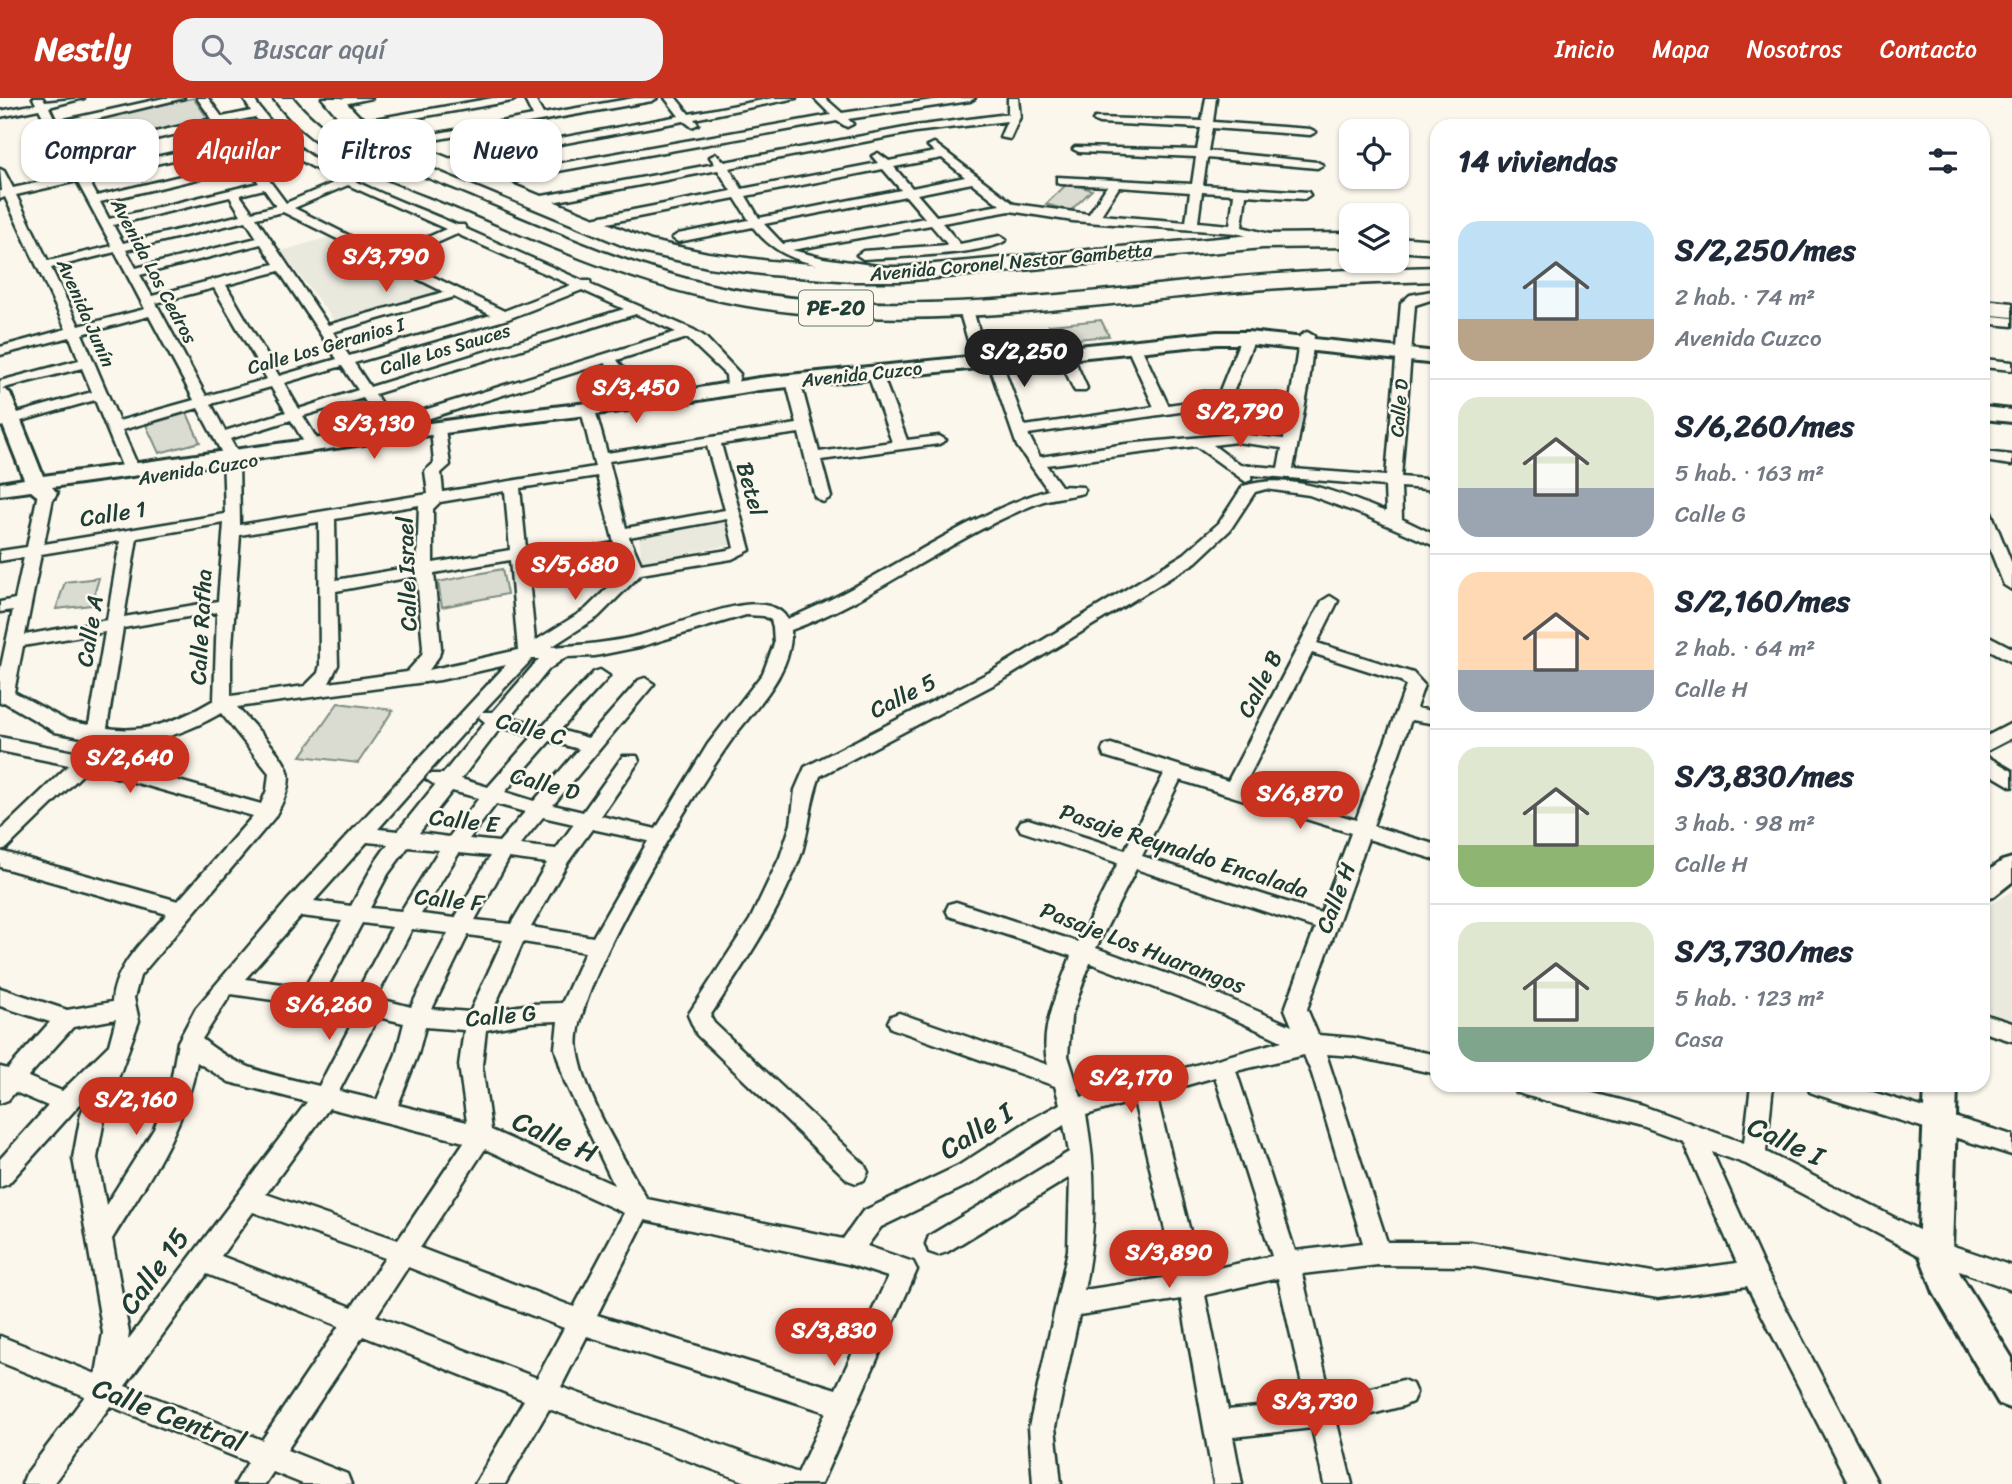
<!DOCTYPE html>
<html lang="es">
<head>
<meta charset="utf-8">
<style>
  :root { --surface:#fff; --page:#f2f2f3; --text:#1f2937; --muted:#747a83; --line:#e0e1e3; --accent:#c8321e }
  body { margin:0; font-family:Sriracha,sans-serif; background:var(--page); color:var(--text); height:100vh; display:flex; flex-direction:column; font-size:26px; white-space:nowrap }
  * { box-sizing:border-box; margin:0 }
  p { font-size:23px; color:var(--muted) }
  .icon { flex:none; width:38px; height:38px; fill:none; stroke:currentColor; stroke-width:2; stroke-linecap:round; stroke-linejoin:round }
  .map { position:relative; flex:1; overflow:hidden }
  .details { position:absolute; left:1430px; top:21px; width:560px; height:973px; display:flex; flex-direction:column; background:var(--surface); border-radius:21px; box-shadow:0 2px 5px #0004 }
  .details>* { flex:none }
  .guide { position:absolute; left:21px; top:21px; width:665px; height:63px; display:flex; gap:14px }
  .controls { position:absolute; left:1339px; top:21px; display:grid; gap:14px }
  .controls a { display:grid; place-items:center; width:70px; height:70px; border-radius:14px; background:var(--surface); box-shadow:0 2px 5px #0004; font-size:35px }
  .price { position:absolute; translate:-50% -60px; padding:0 16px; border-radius:24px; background:var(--accent); color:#fff; font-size:23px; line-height:46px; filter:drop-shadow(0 2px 4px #0008) }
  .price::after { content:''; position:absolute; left:50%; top:42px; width:21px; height:16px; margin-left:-10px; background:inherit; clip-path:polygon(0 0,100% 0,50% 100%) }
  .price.current { background:#222; color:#fff }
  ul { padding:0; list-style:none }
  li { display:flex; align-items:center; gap:21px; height:175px; padding:0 28px }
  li+li { border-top:2px solid var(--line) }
  li span { display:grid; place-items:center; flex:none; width:196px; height:140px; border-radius:21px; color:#555 }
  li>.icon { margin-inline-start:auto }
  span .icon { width:84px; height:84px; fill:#fffc; stroke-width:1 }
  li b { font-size:30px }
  h2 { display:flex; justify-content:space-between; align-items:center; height:84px; padding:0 28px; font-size:30px }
  .tag { padding:0 24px; border-radius:21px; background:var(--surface); box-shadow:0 2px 5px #0004; font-size:24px; line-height:63px }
  .tag.current { background:var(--accent); color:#fff }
  header { display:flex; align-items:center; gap:42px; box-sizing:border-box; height:98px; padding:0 35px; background:var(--accent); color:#fff }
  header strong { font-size:33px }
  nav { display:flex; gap:38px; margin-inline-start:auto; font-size:24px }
  .search { width:490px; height:63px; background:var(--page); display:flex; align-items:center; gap:18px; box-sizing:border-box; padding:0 24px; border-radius:21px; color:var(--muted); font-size:26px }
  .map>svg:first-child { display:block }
  .built { fill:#eae9de }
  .green { fill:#dbdcd1; stroke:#7d8c82; stroke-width:2 }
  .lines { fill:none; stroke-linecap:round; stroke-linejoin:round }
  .street-casing { stroke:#1f3d34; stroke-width:5 }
  .secondary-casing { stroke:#1f3d34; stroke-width:6 }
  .highway-casing { stroke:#1f3d34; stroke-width:5 }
  .street { fill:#fbf7ec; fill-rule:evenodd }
  .secondary { fill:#fbf7ec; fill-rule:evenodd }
  .highway { fill:#fbf7ec; fill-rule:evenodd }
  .labels { text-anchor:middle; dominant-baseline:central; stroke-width:5; stroke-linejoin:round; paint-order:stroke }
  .far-street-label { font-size:19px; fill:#1f3d34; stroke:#fbf7ec }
  .shield { fill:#fbf7ec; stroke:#61756b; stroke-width:2 }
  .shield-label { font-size:21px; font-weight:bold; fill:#1f3d34 }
  .street-label { font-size:23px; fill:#1f3d34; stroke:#fbf7ec }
  .near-street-label { font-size:28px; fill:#1f3d34; stroke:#fbf7ec }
</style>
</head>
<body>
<header>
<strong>Nestly</strong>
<div class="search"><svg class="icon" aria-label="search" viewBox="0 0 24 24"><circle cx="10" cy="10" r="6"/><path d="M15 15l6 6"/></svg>Buscar aquí</div>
<nav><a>Inicio</a><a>Mapa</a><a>Nosotros</a><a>Contacto</a></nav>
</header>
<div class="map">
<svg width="2012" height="1386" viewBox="0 0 2012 1386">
  <rect width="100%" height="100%" fill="#fbf7ec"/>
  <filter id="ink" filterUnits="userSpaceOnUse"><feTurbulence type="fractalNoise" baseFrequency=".0143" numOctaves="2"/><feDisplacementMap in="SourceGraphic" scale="14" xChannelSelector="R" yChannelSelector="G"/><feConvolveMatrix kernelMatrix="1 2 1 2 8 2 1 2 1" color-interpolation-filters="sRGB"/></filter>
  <g filter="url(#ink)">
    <g class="built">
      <polygon points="333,138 449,194 336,225 281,153"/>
      <polygon points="725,422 732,443 730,447 642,464 639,437"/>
      <polygon points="2012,793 2012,925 1983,917 1983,811"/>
    </g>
    <g class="green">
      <polygon points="193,0 210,23 78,52 65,28"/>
      <polygon points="1068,85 1092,92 1070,113 1046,106"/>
      <polygon points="1101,222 1109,238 1056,243 1049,227"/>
      <polygon points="187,315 200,344 159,355 146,327"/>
      <polygon points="502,471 507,496 442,509 438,484"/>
      <polygon points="99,480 91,507 56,511 65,484"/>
      <polygon points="338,605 393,612 358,665 301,658"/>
    </g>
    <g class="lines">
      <g class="street-casing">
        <g id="street">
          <path d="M33,0H43L45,4L84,0L49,9L56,24L164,0H184L60,30L72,53L212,21L197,0H208L222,19L251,13L243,0H253C297,70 385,95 457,127H464L466,131L583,183H590L591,187L694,232L705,239L740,276L737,288H727L726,277L687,240L617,262L642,295L640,298H630L605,265L398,330L402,337L395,341L390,340L363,300L303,318L320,346L317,349H307L291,322L230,341L239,357L240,427L428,396L425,373L434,365L431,331L438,327L445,331L450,367L441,375L443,394L595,369L581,312L588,308L595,312L607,355L797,326L786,283L793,279L800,283L819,354L892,344L867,274L874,270L881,274L907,342L939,338L946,342L939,346L821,362L831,399L823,404L815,399L799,335L721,346L750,452L732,461L641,476L598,519L551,549C582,547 611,545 641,537C673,528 713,511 744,507C759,505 780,507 787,521C878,485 955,421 1048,392L1017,348L988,264L981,267L974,263L959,212L961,209H971L973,212L987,261L994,258L1001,262L1025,328L1154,309L1126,247L1133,243L1140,247L1168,307L1217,300L1241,240L1248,236L1255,240L1228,307L1028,336L1040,359L1126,346L1236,336L1284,341L1300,238L1307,234L1314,238L1309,285L1293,371L1386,378L1401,205L1410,197L1437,192V200L1415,207L1401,379L1437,382V392L1401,389L1402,421L1437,438V449L1366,418L1309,397L1266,391L1255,394L1230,432L1196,464L1006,580L820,678C810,703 810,730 801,757C779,815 744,866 710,918L714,925L864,1066L868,1074L864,1082L856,1085L848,1082L697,937L688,917L750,822L780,759L791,726L795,692L805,669L994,572L1184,456L1219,425L1243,388C1290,373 1342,396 1386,414L1385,388L1252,377L1251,382L1246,384L1196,348L1046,367L1061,388L1083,389L1085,392L1083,395C1068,399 1055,399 1041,404C953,437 879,500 791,532C793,573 758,607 735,637C698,688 568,895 578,952C586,1002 622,1057 647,1101L843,1141L863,1113L958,1068L1025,1025L1060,1006L1055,988L891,930L888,924L891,918L899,915L1048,967C1038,931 1059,891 1071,858L949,818L946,812L949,806L956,804L1078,844L1118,765L1021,733L1018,728L1021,723L1028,721L1125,752L1164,676L1104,658L1102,653L1104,648L1111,646L1228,683L1322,503L1330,498L1338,503L1317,545L1413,575L1424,587L1416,610L1437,614V626L1411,622L1373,728L1437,747V762L1368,741L1307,911L1318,937L1354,940L1437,957V976L1354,958L1326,956L1387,1144H1470L1658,1176L1737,1165L1683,1043L1642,1028L1524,997L1516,994L1513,987H1562L1643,1008L1744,1045L1751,987H1773L1766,1054L1942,1144L2012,1168V1192L1926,1161L1746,1066L1712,1054L1763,1167L1878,1386H1849L1747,1188L1658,1200L1470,1168L1378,1167L1302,1176L1331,1300L1403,1282L1412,1286L1416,1295L1412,1304L1403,1308L1337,1325L1352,1386H1324L1312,1330L1233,1339L1242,1386H1214L1181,1201L1079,1217L1055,1329L1061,1386H1033L1029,1329L1068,1152L1070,1079L947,1154L938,1157L929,1154L926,1146L929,1138L1069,1054L1064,1027L974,1084L881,1129L867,1148L913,1164L917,1172L821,1386H752L549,1311L505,1386H475L524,1302L363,1238L287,1352L347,1376L351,1386H303L273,1374L265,1386H235L248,1364L110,1308L53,1386H22L26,1376L85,1298L0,1264V1238L96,1276L103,1235L73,1060L81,1016L90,995L8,1086L0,1089V1061L48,1008L15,994L8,1002L0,1005V969L8,971L50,924L0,908V890L67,912L112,904C114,868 145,841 167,816L0,769V753L178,803L253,718L88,671L7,750L0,752V733L69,667L0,653V639L79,655L87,640L55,634L4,604L0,605V573L13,512L0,514V504L15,501L24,459L0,463V453L27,449L38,395L46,390L54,395L44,446L225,416L223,357L198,310L122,332L140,373L132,378L124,373L95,302L0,329V320L92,294L82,270L0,291V283L79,262L70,239L0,257V249L66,231L5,99L0,101V93H2L0,71L4,73L13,90L74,77L39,11L0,19V13L36,6ZM255,19L268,34L238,41L226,25ZM217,27L228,43L84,75L76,59ZM273,40L300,62L338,83L286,105L242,46ZM232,49L243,63L97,98L88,81ZM248,69L259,85L109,121L100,104ZM77,83L112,148L48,163L16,97ZM348,87L446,131L388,157L294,110ZM264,91L276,108L252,114L240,97ZM230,99L241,117L123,145L113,127ZM283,114L444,194L328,227L256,120ZM246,123L257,140L136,170L126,152ZM457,136L571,187L504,213L399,162ZM261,146L274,166L152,198L140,177ZM115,154L145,211L79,228L51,170ZM279,173L337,261L279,278L226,187ZM214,190L267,281L206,298L156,205ZM582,192L624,211L370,289L354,265L508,221ZM454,199L491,217L349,258L333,234ZM636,216L676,234L392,322L375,296ZM149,218L194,302L119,323L82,236ZM342,268L358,292L299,311L284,285ZM271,289L286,314L225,333L211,306ZM1236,344L1282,350L1278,370L1240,367L1213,347ZM707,348L725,412L626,430L609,363ZM597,378L614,445L527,460L520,390ZM505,393L510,452L433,465V411L440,404ZM419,407L417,468L336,482L335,421ZM727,421L734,450L728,452L641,466L629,439ZM319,424L320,567L318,575L305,588L231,598V562L240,437ZM224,425L218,503L124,519L137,440ZM120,443L107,522L25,537L41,456ZM618,454L627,471L586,511L535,543L528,470ZM510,462L518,552L429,572L439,558L441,550L434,475ZM417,478L423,550L422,557L407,574L329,585L338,567L336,493ZM217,514L214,602C180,622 147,636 107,630L123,530ZM746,517L764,518L771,522L773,529L774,546L763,575L708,646L656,731L601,718L639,663L637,658H623L583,714L553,707L654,586L645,580L639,582L588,640L560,632L606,582L609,578L600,572L594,574L543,628L510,619L549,571L566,559L595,558L639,549ZM105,534L89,627L67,623L14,594L23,548ZM1312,555L1401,583L1406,588L1356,722L1244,688ZM532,561H539L493,614H482ZM506,567L287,803L196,910L178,944L170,989L154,1031L106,1107L97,1060L105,1016L139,923L134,900L140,878L274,720C281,708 292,688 288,674C283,655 250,625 237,609L440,582ZM221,615L269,675L267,692L261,706L96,660L106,643C147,649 185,636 221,615ZM481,615L479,619L485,624L443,676H429L426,681L435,687L398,733L378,731ZM501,629L533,638L488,689L461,681ZM550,643L579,651L534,703L505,694ZM1180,682L1351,735L1321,815L1142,758ZM452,693L479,700L449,739L419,735ZM496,706L525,714L499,744L469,741ZM543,719L574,726L556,751L520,747ZM592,731L648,743L593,839L531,829L568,764ZM367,744L388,746L374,766L351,808L314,803ZM408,749L439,752L401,813L370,810L388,776ZM459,755L490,758L455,820L421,816ZM509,760L547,765L511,826L475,822ZM1136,771L1315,830L1285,911L1292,928L1187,883L1096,850ZM301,818L342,823L305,889L245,881ZM362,825L392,829L356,896L326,892ZM412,831L448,835L411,909L376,900ZM468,837L503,842L470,914L432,911ZM523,844L585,854L562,905L531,906L493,912ZM1090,865L1216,913L1282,943L1081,999L1068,958L1071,919ZM231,896L358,914L319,988C272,976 240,973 202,941ZM378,919L404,925L396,956L377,1002L339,993ZM116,921L109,947L62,993L28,979L73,929ZM558,923L555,950L565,984L614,1087L491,1032L482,967L486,932L531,924ZM425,929L464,932L459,967L467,1024L398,1007L418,956ZM1304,957L1312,976L1363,1145L1295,1153L1236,973ZM197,964L229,984L307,1004L128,1242L129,1235L112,1141C147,1084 185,1031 197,964ZM1215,979L1272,1158L1200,1174L1156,996ZM1134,1003L1176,1178L1084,1192C1096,1133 1097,1077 1086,1017ZM329,1010L464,1044L398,1142L266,1096ZM485,1051L624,1115L574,1209L420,1150ZM253,1114L385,1160L352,1209L221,1158ZM645,1122L848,1166L888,1179L836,1291L597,1217ZM408,1169L564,1230L537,1280L376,1218ZM207,1176L339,1228L262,1342L125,1288ZM1278,1180L1306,1304L1228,1312L1205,1197ZM587,1238L826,1314L798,1375L561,1289Z"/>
          <polygon points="346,0 372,0 335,8 330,5"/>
          <polygon points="493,0 517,0 512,3 358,30 352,27 358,24"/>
          <polygon points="524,0 534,0 543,16 634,0 657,0 652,3 394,49 388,46 394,43 533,18"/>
          <polygon points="665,0 676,0 689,16 773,0 796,0 694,21 698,26 692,29 684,23 442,68 436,65 442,62 679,18"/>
          <polygon points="814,0 825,0 842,15 947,0 975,0 970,3 848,21 853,26 847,29 837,23 536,77 498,90 492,86 534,70 831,17"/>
          <path d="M1008,0H1018L1020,19L1010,41L1000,39L1007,23L915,34L729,70L742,91L878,65L872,58L878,55L889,63L935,54L928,48L934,45L1014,106L1089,116L1107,88L1061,86L1057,85V79L1192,86L1196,59L1079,54L1073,51L1075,49L1197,52L1201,30L1099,25L1093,22L1095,20L1202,23L1206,0H1216L1213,24L1310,31L1316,34L1310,37L1212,30L1208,53L1317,64L1323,67L1317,70L1207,60L1203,87L1308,94L1310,97L1304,101L1246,97L1242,129L1281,139L1283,142L1277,146L1236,135L1073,123L1010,113L942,125L960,146L1000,138L1006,142C987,157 892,159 863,161L857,157L863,153L948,147L931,127L792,152L823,160L906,172L907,175L901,179C847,167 789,177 753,129L678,144L672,140L678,136L749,122L735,100L587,129L581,125L587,121L731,93L718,72L537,107L531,103L537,99L715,66L710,59L716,56L725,64L915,28L1008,16ZM942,60L965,79L912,90L894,69ZM883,71L901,92L759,120L746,98ZM972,85L1000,107L936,118L917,96ZM1119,89L1190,94L1186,124L1101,117ZM1202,94L1234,96L1230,127L1198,124ZM906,98L925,120L783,146L764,126Z"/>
          <polygon points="1983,217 2012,220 2012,228 1983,225"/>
          <polygon points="1064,250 1071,254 1087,290 1085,293 1075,293 1073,290 1057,254"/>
          <polygon points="1983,261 2012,264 2012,272 1983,269"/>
          <polygon points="1983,354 2012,357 2012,367 1983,363"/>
          <polygon points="1983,409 1991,414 2012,466 2012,492 2004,487 1983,434"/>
          <polygon points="1983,535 2012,550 2012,564 1983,548"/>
          <polygon points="2012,625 2012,640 1983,655 1983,640"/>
          <polygon points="1983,656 2012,673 2012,689 1983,672"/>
          <polygon points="1983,916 2012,925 2012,943 1983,934"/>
          <polygon points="1807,987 1850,987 2012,1037 2012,1057 1818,997 1810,994"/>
        </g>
      </g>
      <g class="secondary-casing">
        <g id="secondary">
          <path d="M1217,234H1248L1437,254V266L1248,246H1217L759,292L663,308L503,327L52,389L57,395L54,400C43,402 39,400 31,393L0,397V385L24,381L0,320V289L10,295L43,378L503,315L663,296L759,280Z"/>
          <polygon points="1983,309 2012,312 2012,324 1983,321"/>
          <polygon points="2012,760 2012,784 1993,799 1983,802 1983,777 2002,763"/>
          <polygon points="1925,987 1957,987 1952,1153 1960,1176 2012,1260 2012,1311 1999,1306 1934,1195 1918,1153"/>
        </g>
      </g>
      <g class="highway-casing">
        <g id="highway">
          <path d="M273,0H293C338,55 411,74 474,101C554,135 635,171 721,189C884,222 1053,197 1216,181C1289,174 1363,171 1437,169V183C1363,185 1290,188 1217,195C1066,210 911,233 760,210C652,194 553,150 454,108C389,81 316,60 273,0Z"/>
          <polygon points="322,0 342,0 359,18 392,37 651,143 708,155 770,163 853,169 902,169 1263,136 1351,135 1351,149 1263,150 902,183 853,183 770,177 708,169 636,153 378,46 344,26"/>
          <polygon points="1396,139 1437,142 1437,156 1396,153"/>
          <polygon points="1983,202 2012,205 2012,219 1983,216"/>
        </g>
      </g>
      <use href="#street" class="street"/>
      <use href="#secondary" class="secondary"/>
      <use href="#highway" class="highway"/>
    </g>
  </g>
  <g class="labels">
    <g class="far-street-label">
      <text transform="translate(1011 164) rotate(-5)">Avenida Coronel Nestor Gambetta</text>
      <text transform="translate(154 173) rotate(62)">Avenida Los Cedros</text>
      <text transform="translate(86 215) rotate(66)">Avenida Junín</text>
      <text transform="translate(326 248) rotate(-16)">Calle Los Geranios I</text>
      <text transform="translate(445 251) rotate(-17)">Calle Los Sauces</text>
      <text transform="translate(862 276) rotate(-6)">Avenida Cuzco</text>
      <text transform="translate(1399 310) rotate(-85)">Calle D</text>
      <text transform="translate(198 371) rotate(-9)">Avenida Cuzco</text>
    </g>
    <rect class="shield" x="799" y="192.5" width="74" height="35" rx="5"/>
    <g class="shield-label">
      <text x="836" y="210">PE-20</text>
    </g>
    <g class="street-label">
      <text transform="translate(751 391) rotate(74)">Betel</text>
      <text transform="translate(113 416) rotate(-9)">Calle 1</text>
      <text transform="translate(407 476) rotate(-92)">Calle Israel</text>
      <text transform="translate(201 529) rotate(-87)">Calle Rafha</text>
      <text transform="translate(90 533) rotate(-81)">Calle A</text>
      <text transform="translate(1260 586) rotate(-63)">Calle B</text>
      <text transform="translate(903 598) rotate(-27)">Calle 5</text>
      <text transform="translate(531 631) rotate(15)">Calle C</text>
      <text transform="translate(545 686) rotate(15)">Calle D</text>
      <text transform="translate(464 723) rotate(7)">Calle E</text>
      <text transform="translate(1184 753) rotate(18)">Pasaje Reynaldo Encalada</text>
      <text transform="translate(1336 800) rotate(-69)">Calle H</text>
      <text transform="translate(449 802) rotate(6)">Calle F</text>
      <text transform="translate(1143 850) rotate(21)">Pasaje Los Huarangos</text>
      <text transform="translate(501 918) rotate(-5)">Calle G</text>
    </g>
    <g class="near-street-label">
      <text transform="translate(976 1033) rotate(-32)">Calle I</text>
      <text transform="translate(555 1039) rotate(24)">Calle H</text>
      <text transform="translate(1786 1043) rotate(25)">Calle I</text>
      <text transform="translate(154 1173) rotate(-54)">Calle 15</text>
      <text transform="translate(169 1317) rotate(21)">Calle Central</text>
    </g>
  </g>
</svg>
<div class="controls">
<a><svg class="icon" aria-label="locate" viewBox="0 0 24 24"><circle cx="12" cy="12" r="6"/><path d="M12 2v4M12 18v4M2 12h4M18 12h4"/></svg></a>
<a><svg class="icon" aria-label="layers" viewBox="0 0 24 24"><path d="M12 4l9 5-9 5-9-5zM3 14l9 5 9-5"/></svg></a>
</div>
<b class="price" style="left:386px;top:196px">S/3,790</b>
<b class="price current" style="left:1024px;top:291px">S/2,250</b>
<b class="price" style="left:636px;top:327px">S/3,450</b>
<b class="price" style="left:1240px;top:351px">S/2,790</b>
<b class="price" style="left:374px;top:363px">S/3,130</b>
<b class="price" style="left:575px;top:504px">S/5,680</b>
<b class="price" style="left:130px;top:697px">S/2,640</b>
<b class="price" style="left:1300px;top:733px">S/6,870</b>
<b class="price" style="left:329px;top:944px">S/6,260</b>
<b class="price" style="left:1131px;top:1017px">S/2,170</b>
<b class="price" style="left:136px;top:1039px">S/2,160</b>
<b class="price" style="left:1169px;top:1192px">S/3,890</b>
<b class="price" style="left:834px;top:1270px">S/3,830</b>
<b class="price" style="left:1315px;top:1341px">S/3,730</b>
<div class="guide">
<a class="tag">Comprar</a>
<a class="tag current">Alquilar</a>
<a class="tag">Filtros</a>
<a class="tag">Nuevo</a>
</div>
<section class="details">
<h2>14 viviendas<svg class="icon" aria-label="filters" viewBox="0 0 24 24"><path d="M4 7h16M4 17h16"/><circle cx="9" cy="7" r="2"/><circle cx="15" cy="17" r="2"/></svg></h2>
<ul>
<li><span style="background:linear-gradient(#bfe0f5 70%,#b9a48a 0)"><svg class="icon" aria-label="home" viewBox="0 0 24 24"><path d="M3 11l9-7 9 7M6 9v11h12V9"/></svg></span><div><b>S/2,250/mes</b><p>2 hab. · 74 m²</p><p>Avenida Cuzco</p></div></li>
<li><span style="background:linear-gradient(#dfe7d0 65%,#9aa5b1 0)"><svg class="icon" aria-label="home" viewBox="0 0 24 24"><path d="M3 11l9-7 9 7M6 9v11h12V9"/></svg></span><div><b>S/6,260/mes</b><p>5 hab. · 163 m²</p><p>Calle G</p></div></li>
<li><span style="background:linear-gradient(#ffd9b3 70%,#9aa5b1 0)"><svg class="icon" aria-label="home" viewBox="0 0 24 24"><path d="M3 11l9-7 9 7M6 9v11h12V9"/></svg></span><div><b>S/2,160/mes</b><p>2 hab. · 64 m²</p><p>Calle H</p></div></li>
<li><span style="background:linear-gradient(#dfe7d0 70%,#8fb573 0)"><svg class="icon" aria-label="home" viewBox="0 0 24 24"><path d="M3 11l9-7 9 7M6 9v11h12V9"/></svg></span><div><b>S/3,830/mes</b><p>3 hab. · 98 m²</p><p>Calle H</p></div></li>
<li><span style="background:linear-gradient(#dfe7d0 75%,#7fa58c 0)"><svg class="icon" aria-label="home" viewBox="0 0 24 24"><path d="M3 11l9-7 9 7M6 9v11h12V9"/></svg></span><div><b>S/3,730/mes</b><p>5 hab. · 123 m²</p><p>Casa</p></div></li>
</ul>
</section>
</div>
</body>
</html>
